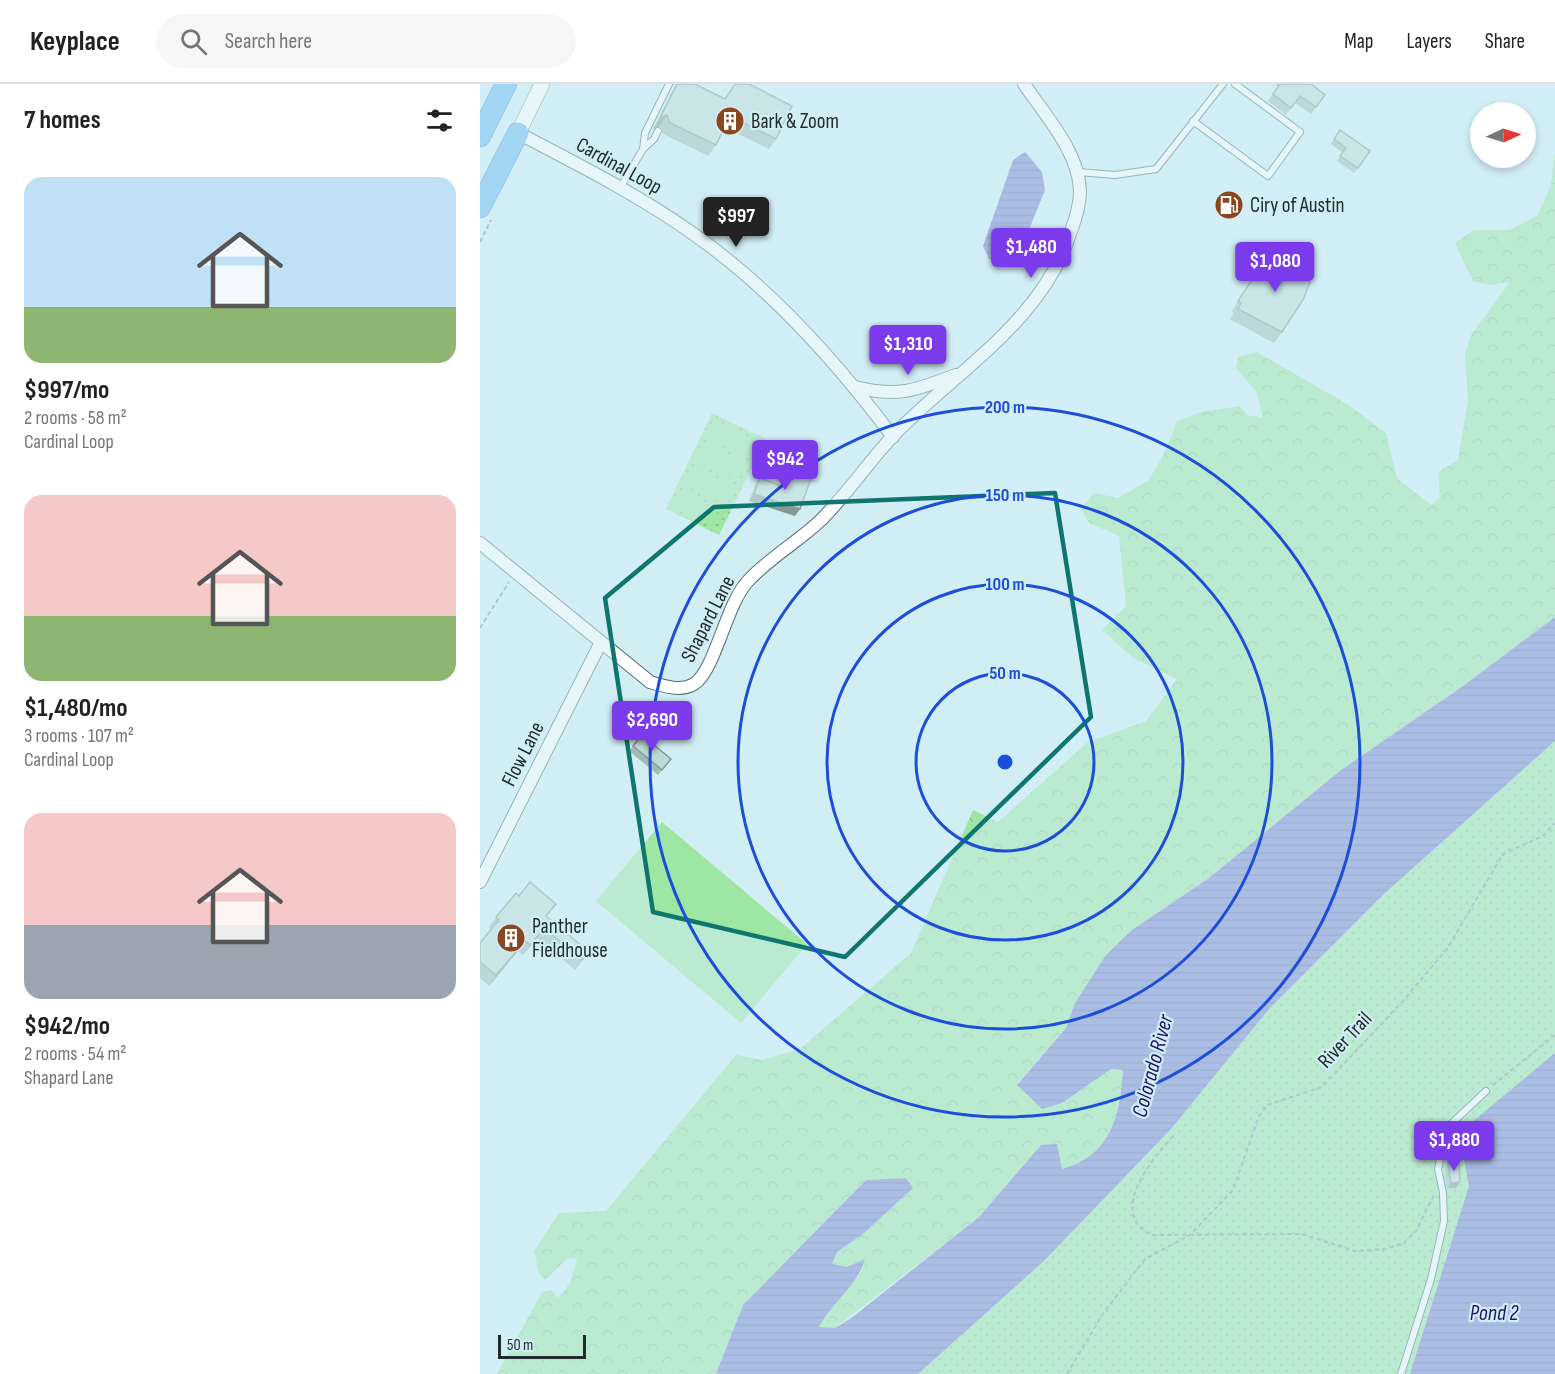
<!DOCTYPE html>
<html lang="en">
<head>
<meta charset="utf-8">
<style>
  :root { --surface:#fff; --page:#f6f6f6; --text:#222; --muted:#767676; --line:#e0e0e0; --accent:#7c3aed }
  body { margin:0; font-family:"Sofia Sans Condensed",sans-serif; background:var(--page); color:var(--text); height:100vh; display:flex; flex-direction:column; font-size:22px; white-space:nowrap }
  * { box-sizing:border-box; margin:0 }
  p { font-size:20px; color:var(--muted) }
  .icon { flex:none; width:33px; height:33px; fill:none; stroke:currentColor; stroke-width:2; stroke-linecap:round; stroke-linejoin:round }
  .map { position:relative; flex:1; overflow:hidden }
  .sheet { display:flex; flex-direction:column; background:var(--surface); width:480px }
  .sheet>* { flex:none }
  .needle { width:39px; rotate:86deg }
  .tools { position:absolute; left:990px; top:18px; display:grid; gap:12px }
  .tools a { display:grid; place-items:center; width:66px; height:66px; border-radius:50%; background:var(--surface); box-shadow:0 3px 9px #0003; font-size:30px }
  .scale { position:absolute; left:18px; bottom:15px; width:88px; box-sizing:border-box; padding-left:6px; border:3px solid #202b2e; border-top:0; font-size:16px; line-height:21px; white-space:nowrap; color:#202b2e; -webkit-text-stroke:4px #d2eef5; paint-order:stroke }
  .price { position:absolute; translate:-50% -51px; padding:0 14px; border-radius:6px; background:var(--accent); color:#fff; font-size:20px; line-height:39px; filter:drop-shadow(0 2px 3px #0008) }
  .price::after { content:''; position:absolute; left:50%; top:36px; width:18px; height:14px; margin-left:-9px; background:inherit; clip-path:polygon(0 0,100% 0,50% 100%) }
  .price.on { background:#222; color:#fff }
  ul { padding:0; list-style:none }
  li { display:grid; align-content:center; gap:12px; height:318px; padding:0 24px }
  li span { display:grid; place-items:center; height:186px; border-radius:18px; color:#555 }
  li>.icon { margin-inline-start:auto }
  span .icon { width:108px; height:108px; fill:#fffc; stroke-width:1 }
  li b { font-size:26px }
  h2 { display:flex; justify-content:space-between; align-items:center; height:72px; padding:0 24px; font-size:26px }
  header { display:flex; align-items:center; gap:36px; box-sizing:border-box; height:84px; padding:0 30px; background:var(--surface); border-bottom:2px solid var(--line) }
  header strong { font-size:28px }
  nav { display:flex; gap:33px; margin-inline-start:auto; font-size:21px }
  .search { width:420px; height:54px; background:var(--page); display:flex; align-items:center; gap:15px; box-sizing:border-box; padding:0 21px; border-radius:33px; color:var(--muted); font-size:22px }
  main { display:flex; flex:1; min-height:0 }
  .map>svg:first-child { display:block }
  .forest { fill:url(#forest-crowns) }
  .park { fill:url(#park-dots) }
  .pitch { fill:#9ee6a4 }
  .water { fill:url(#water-rules) }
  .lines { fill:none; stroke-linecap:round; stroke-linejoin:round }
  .service-casing { stroke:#546e73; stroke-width:8 }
  .minor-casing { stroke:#546e73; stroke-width:14 }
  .tertiary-casing { stroke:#546e73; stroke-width:16 }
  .trunk-casing { stroke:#3777aa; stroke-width:22 }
  .path { stroke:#869ba0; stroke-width:2; stroke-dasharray:4.5 3; stroke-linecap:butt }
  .service { stroke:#fff; stroke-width:6 }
  .minor { stroke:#fff; stroke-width:12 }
  .tertiary { stroke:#fff; stroke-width:15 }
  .trunk { stroke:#68b3f0; stroke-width:21 }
  .wall { fill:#a3bbb6 }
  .shaded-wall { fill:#859994 }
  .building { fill:#bedad4; stroke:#859994; stroke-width:1.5 }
  .marked { fill:none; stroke:#0f766e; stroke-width:4.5; stroke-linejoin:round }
  .ring { fill:none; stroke:#1d4ed8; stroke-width:3 }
  .labels { text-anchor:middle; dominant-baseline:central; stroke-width:4.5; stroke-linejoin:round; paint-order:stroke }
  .poi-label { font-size:21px; fill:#202b2e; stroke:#d2eef5; text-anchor:start }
  .street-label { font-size:21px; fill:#202b2e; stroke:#d2eef5 }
  .water-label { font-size:22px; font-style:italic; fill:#22106f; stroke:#d2eef5 }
  .centre { fill:#1d4ed8; stroke:#d2eef5; stroke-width:3 }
  .ring-label { font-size:18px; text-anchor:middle; font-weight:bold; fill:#1d4ed8; stroke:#d2eef5; stroke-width:4.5; stroke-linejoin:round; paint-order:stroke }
</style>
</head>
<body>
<header>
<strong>Keyplace</strong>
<div class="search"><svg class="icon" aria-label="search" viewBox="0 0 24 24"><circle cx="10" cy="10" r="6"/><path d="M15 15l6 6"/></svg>Search here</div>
<nav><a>Map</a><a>Layers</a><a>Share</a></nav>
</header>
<main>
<section class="sheet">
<h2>7 homes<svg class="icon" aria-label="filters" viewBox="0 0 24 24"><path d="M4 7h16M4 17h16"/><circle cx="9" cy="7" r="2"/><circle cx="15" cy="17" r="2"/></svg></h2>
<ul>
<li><span style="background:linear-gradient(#bfe0f5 70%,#8fb573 0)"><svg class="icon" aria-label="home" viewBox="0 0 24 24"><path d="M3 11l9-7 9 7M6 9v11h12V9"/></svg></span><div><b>$997/mo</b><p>2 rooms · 58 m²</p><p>Cardinal Loop</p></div></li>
<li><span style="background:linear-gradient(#f6c9c9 65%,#8fb573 0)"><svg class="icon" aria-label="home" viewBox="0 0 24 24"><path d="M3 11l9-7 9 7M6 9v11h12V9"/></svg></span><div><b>$1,480/mo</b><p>3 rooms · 107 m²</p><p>Cardinal Loop</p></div></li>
<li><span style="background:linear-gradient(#f6c9c9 60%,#9aa5b1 0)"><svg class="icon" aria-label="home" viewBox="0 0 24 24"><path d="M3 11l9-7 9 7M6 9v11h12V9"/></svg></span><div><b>$942/mo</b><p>2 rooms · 54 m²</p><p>Shapard Lane</p></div></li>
</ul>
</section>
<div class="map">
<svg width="1075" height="1290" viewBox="0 0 1075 1290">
  <defs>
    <pattern id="forest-crowns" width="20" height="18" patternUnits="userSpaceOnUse" patternTransform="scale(1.5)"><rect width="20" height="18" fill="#9ee6a4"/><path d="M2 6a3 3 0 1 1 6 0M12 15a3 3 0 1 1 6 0" fill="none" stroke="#88c58e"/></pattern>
    <pattern id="park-dots" width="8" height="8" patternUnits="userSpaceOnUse" patternTransform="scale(1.5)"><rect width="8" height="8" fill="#9ee6a4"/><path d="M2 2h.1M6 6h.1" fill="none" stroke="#88c58e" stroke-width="1.8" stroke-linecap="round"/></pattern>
    <pattern id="water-rules" width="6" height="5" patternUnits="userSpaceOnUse" patternTransform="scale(1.5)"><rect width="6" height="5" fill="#7c81d0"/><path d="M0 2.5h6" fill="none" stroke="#656aa9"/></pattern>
  </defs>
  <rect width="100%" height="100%" fill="#d2eef5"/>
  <path class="forest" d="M1075,68V533L983,602L861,686L729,794L652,846L595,919L586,944L537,1000L582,1019L631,985L643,986C639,1032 633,1070 582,1085L561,1061L499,1133L355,1244L338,1243L361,1210L382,1187L385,1176L367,1183L351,1180L357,1168L383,1150L433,1104L426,1094L386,1096L263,1221L236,1290H17L62,1208L72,1206L77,1214C90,1205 93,1190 97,1175L88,1174L65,1196L59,1189L54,1167L79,1129L126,1127L256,971L282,976L320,965L431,869L493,726L518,738L608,658L666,637L697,595L653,574L622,546L646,522L639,452L609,439L601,425L614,409L638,414L669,396L685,367L697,337L721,328L760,322L767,331L783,334L777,309L756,284L758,273L777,268L867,320L906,349L917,394L951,421L960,413L958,388L978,376L988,316L985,270L991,251L1030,198L1009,201L993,197L975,159L994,146H1029L1057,132L1071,102Z"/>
  <g class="park">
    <polygon points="232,329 286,355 239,451 186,425"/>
    <polygon points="1075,657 1075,1290 438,1290 564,1177 691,1045 790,924 904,810"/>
  </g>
  <g class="pitch">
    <polygon points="233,337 273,356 265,373 226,354"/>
    <polygon points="223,358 263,378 255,396 214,376"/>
    <polygon points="211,383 251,402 243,419 203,400"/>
    <polygon points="201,406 239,425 231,442 193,423"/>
    <polygon points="182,738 327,860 261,939 116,817"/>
  </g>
  <g class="water">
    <polygon points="545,68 562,88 565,106 536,178 524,181 509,175 503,162 533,76"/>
    <path d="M1075,533V657L904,810L790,924L691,1045L564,1177L438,1290H236L263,1221L386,1096L426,1094L433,1104L383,1150L357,1168L352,1180L367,1183L385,1175C380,1198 350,1221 339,1243L355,1244L370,1235L499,1133L561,1061L577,1060L582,1085C632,1071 640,1031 643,986L631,985L582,1019L562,1025L537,1001L586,944L595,919L626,871L652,846L729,794L861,686L983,602Z"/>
    <polygon points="1075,969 1075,1290 930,1290 989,1102 979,1049"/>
  </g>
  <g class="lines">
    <g class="service-casing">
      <g id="service">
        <polyline points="713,37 788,92 820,48 755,0"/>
        <polyline points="163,65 174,55 178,47"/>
        <polyline points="598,88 635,91 676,85 743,0"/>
        <polyline points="140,104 163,65 165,49 189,0"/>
        <polyline points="921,1290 951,1195 964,1137 963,1109 958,1085 962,1065 970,1041 1006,1007"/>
      </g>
    </g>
    <g class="minor-casing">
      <g id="minor">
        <path d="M38,49C97,80 157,110 212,149C290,203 356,277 413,353"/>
        <path d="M375,303C420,314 435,306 476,291"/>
        <path d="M0,459L170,598C183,602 201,608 214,600C235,587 246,520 268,497C290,473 318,458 341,436C367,410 387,380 412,353C474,288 563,238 591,147C596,134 600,121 600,107C599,68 565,31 544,0"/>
        <polyline points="0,798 120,560"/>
      </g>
    </g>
    <g class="tertiary-casing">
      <polyline id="tertiary" points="38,49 62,0"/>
    </g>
    <g class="trunk-casing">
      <g id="trunk">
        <polyline points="0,52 26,0"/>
        <polyline points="0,123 38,49"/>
      </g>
    </g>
    <g class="path">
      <polyline points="0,158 11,136"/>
      <polyline points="0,544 29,498"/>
      <polyline points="1013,1001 1075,951"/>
      <path d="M693,1052C672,1076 627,1128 671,1151L822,1150L875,1167L905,1165L924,1159L936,1147L954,1111"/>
      <polyline points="587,1290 622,1231 665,1175 710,1151 753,1106 778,1034 787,1021 842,1003 922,918 967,865 1023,770 1063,752 1075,739"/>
    </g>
    <use href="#service" class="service"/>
    <use href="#minor" class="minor"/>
    <use href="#tertiary" class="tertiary"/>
    <use href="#trunk" class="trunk"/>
  </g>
  <g class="wall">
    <polygon points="196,0 215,0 296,55 289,65 244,43 236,61 228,72 183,50 180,42 173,45"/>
    <polygon points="795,0 831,0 845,11 831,30 815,19 806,31 788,17 798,3"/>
    <polygon points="860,46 890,67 874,89 857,77 863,69 851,60"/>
    <polygon points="790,168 824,194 802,248 794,259 750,235 754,229 751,228"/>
    <polygon points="312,388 315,432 269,417 275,401 280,394 304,403 307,395"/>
    <polygon points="153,662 191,675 178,691 149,667"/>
    <polygon points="66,832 109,868 95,886 57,854 43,871 38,867 9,902 0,894 0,859 11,846 9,843 16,833"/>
    <polygon points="968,1079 976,1104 967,1104 965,1085"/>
  </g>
  <g class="shaded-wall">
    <polygon points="187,31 180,42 173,45 180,34"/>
    <polygon points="274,410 320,425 315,432 269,417"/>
    <polygon points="64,844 57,854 43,871 50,861"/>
    <polygon points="45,857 38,867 9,902 16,891"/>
    <polygon points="980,1098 976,1104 967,1104 971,1099"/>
  </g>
  <g class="building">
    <polygon points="197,0 215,0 245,15 255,0 269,0 312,22 296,55 250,32 236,61 190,39 187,31 180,34"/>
    <polygon points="800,0 831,0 845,11 836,23 820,12 811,24 793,10"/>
    <polygon points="860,46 890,67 878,84 860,72 866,64 854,55"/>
    <polygon points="790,168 827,189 824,194 830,198 823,216 802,248 758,225 761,219 758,217"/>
    <polygon points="312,388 331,395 320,425 274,410 280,394 306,404"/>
    <polygon points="162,651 191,675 182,686 153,662"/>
    <polygon points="50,798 76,820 66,832 109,868 102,876 64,844 50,861 45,857 16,891 0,878 0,859 19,836 16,833 36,809 39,812"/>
    <polygon points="968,1079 979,1079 980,1098 971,1099"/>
  </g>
  <path d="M0 0H1075V1290H0ZM575,409L611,633L365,873L173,828L125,514L234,423Z" fill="#d2eef5" fill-opacity=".55" fill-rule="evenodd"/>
  <path class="marked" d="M575,409L611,633L365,873L173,828L125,514L234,423Z"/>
  <g class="ring">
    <circle cx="525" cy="678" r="89"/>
    <circle cx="525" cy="678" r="178"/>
    <circle cx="525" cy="678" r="267"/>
    <circle cx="525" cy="678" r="355"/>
  </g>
  <defs>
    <g id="building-disc" transform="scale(1.5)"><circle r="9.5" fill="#8c461f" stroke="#d2eef5"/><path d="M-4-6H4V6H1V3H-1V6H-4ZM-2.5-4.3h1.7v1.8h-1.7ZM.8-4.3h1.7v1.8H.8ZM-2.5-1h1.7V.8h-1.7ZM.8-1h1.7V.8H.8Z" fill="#fff"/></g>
    <g id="fuel-disc" transform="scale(1.5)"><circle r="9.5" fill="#8c461f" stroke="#d2eef5"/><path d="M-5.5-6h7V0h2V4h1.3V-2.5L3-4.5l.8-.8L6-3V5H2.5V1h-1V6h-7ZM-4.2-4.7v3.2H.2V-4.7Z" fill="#fff"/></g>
  </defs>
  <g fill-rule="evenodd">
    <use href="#building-disc" x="250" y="37"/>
    <use href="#fuel-disc" x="749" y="121"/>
    <use href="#building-disc" x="31" y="854"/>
  </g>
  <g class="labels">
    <g class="poi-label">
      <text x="271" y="37">Bark &amp; Zoom</text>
      <text x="770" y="121">Ciry of Austin</text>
      <text x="52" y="842">Panther<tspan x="52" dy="24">Fieldhouse</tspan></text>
    </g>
    <g class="street-label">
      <text transform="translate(139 82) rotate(29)">Cardinal Loop</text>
      <text transform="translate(228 535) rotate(-63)">Shapard Lane</text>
      <text transform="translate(43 670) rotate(-63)">Flow Lane</text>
      <text transform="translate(865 956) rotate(-47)">River Trail</text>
    </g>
    <g class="water-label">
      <text transform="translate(673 982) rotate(-75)">Colorado River</text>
      <text x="1014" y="1229">Pond 2</text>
    </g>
  </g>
  <circle cx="525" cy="678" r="9" class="centre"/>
  <g class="ring-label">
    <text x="525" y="329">200 m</text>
    <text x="525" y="417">150 m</text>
    <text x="525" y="506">100 m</text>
    <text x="525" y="595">50 m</text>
  </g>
</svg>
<div class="tools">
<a><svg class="needle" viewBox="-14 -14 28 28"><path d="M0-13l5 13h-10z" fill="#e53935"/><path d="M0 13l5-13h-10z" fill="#767676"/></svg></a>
</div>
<div class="scale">50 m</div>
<b class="price on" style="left:256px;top:164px">$997</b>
<b class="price" style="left:551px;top:195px">$1,480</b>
<b class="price" style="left:795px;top:209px">$1,080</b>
<b class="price" style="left:428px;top:292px">$1,310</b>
<b class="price" style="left:305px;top:407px">$942</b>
<b class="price" style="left:172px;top:668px">$2,690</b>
<b class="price" style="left:974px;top:1088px">$1,880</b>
</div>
</main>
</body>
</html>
